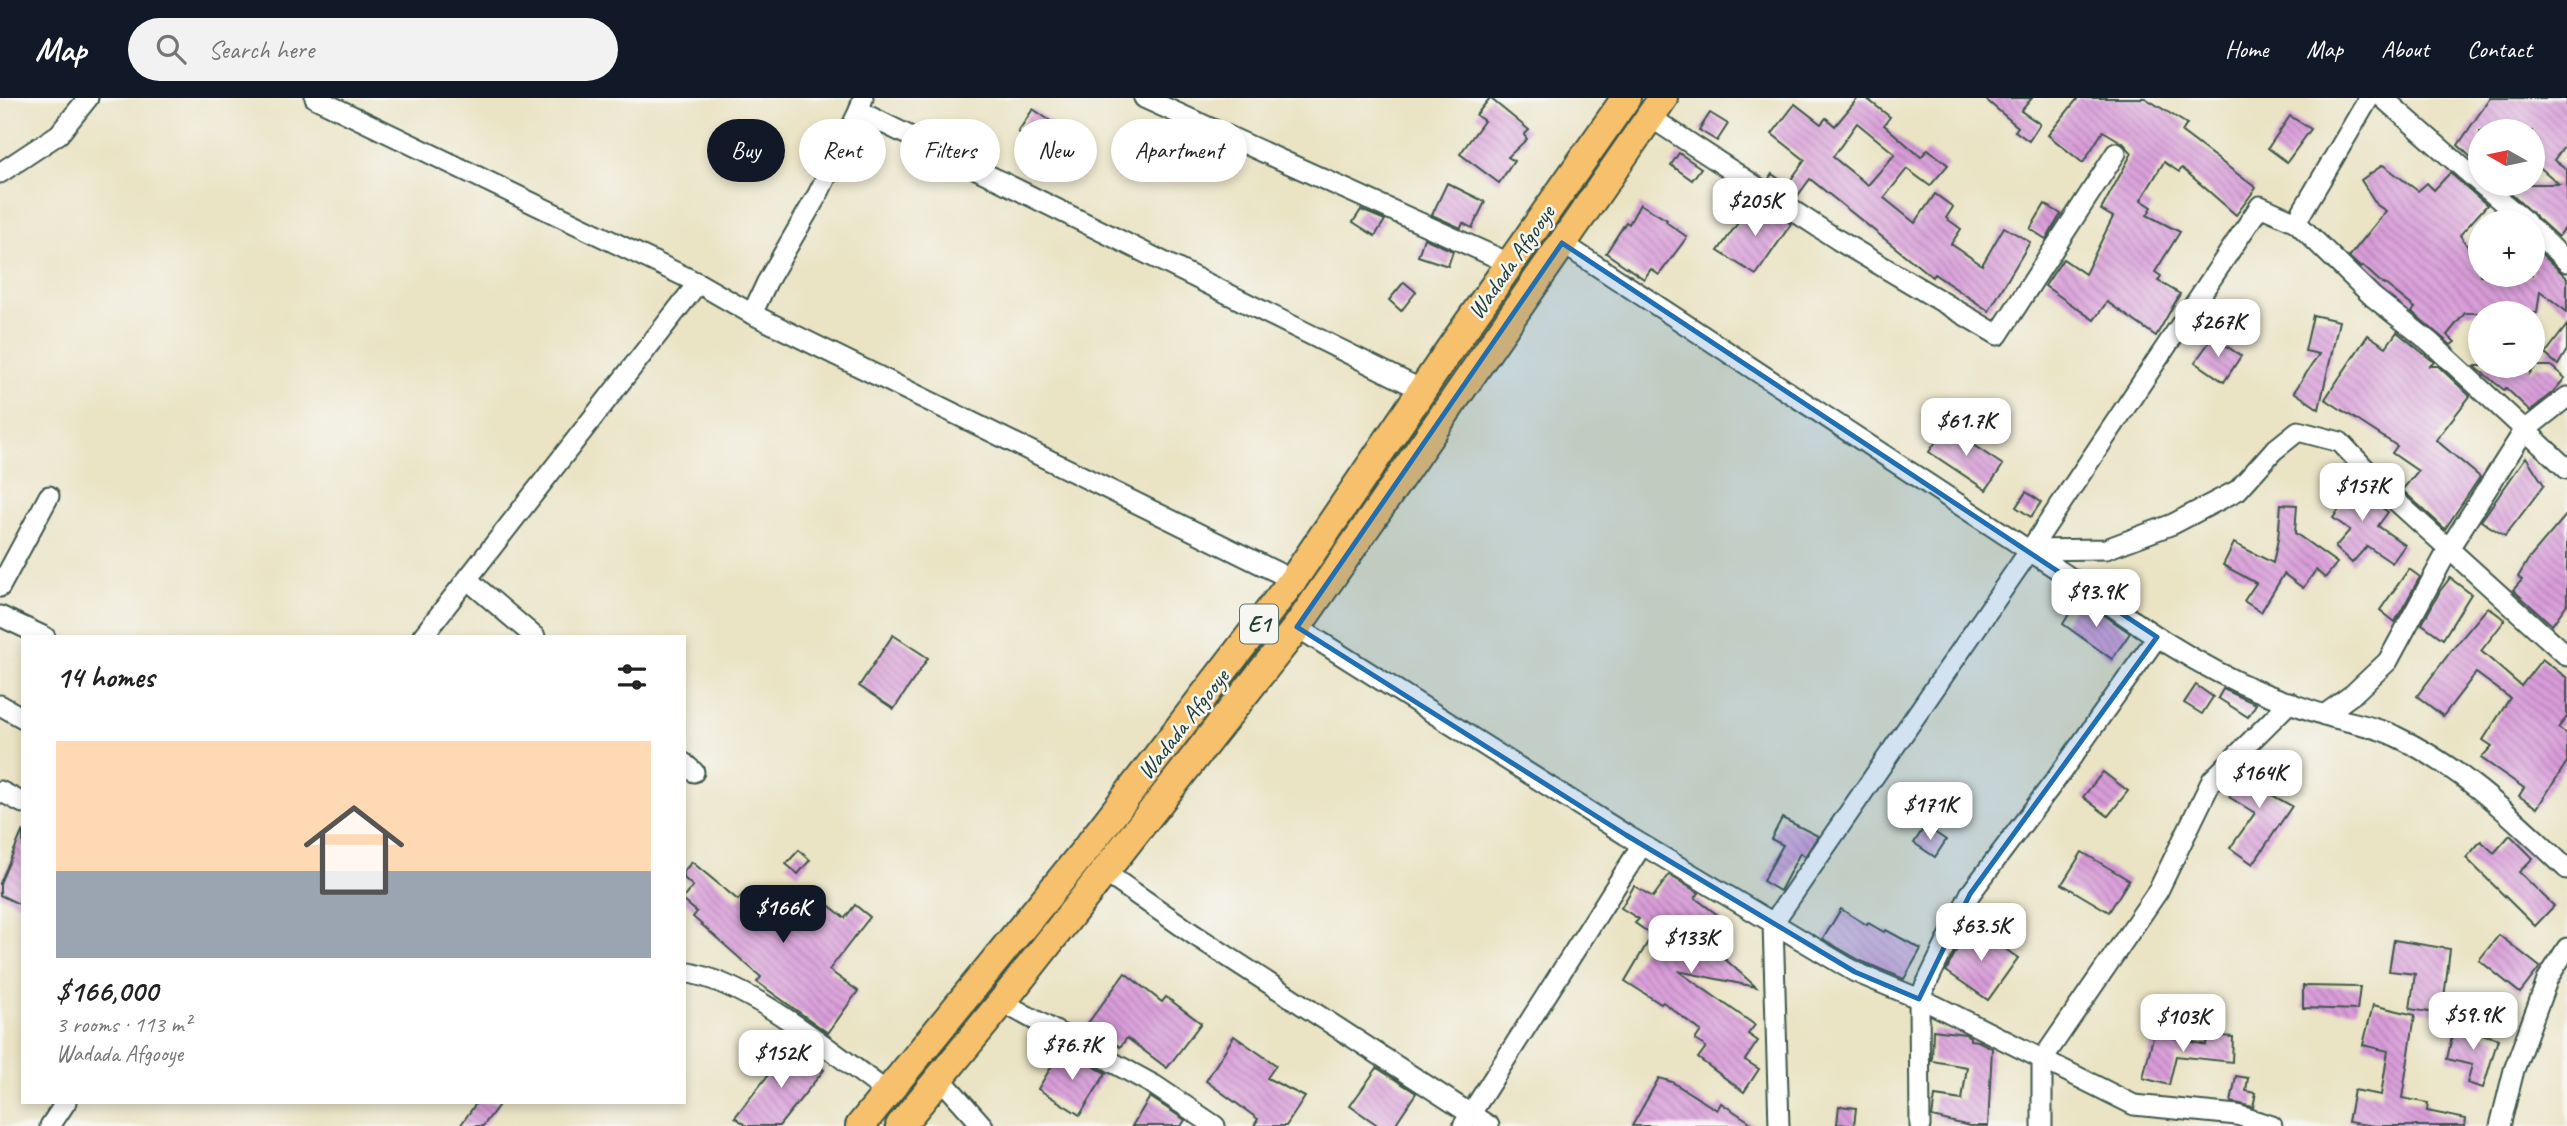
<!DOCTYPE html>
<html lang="en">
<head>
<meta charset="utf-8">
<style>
  :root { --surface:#fff; --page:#f2f2f2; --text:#222; --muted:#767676; --accent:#111827 }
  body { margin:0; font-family:Caveat,sans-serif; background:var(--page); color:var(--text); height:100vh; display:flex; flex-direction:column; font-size:26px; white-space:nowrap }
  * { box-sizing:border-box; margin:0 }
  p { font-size:23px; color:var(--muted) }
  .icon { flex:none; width:38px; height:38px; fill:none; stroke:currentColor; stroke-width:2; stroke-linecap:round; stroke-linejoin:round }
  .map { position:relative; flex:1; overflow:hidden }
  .drawer { position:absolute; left:21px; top:537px; width:665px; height:469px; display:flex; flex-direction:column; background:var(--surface); border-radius:0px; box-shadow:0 4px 10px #0003 }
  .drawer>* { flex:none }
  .top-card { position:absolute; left:707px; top:21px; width:665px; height:63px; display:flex; gap:14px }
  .needle { width:46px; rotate:279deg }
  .controls { position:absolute; left:2468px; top:21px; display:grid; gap:14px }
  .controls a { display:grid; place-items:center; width:77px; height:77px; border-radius:50%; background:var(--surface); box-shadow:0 4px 10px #0003; font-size:35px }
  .price { position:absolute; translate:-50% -60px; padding:0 16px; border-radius:14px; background:#fff; color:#222; font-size:23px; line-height:46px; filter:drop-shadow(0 2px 4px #0008) }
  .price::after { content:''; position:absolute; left:50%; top:42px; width:21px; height:16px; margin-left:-10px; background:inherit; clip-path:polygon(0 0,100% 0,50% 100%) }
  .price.active { background:var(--accent); color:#fff }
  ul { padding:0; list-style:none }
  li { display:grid; align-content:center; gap:14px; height:371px; padding:0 35px }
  li span { display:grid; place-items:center; height:217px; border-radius:0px; color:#555 }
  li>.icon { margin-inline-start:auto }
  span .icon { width:126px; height:126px; fill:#fffc; stroke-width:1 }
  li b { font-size:30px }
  h2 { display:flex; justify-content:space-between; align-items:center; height:84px; padding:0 35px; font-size:30px }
  .chip { padding:0 24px; border-radius:32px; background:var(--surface); box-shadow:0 4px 10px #0003; font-size:24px; line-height:63px }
  .chip.active { background:var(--accent); color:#fff }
  header { display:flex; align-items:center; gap:42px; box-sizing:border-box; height:98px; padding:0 35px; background:var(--accent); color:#fff }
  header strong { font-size:33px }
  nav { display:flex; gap:38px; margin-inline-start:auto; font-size:24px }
  .search { width:490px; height:63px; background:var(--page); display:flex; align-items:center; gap:18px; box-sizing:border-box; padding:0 24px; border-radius:38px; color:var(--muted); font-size:26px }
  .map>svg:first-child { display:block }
  .building { fill:url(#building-back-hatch); fill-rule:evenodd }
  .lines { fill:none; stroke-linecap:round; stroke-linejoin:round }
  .minor-casing { stroke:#3d564a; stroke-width:23 }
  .highway-casing { stroke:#3d564a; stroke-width:32 }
  .minor { stroke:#fff; stroke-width:19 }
  .highway { stroke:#f7c06c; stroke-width:28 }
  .marked { fill:#1f6fb2; fill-opacity:0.2; stroke:#1f6fb2; stroke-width:5; stroke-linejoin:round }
  .labels { text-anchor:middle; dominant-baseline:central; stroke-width:5; stroke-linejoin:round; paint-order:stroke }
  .shield { fill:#f6f6f2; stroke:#60746d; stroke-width:2 }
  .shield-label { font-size:23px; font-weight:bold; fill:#1f3d34 }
  .street-label { font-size:24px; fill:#1f3d34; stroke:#f6f6f2 }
</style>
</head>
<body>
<header>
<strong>Map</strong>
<div class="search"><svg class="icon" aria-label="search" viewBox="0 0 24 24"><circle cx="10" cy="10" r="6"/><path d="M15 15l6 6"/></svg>Search here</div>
<nav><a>Home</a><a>Map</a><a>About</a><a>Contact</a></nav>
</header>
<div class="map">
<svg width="2567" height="1028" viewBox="0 0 2567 1028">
  <defs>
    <pattern id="building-back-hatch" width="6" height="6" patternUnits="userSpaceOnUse" patternTransform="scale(1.75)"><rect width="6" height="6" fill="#d99cd9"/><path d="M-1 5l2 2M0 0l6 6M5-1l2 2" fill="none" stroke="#af80b1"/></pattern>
  </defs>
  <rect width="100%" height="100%" fill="#f6f6f2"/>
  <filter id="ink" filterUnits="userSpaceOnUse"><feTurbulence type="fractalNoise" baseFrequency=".0143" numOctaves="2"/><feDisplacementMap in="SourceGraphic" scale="14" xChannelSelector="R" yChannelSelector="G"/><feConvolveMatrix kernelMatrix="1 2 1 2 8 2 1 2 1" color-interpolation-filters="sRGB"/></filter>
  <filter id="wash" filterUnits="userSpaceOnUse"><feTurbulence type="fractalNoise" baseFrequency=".00686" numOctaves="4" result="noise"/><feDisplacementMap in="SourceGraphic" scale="28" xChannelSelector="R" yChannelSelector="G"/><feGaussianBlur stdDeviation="1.57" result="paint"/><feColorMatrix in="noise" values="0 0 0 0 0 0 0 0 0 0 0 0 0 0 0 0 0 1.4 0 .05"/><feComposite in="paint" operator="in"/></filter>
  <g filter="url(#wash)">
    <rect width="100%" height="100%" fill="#eae3c4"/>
    <g id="blocks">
      <g class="building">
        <polygon points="1490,0 1529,32 1524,37 1527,41 1508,59 1514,63 1499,85 1460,56 1484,23 1476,17"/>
        <path d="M1858,0H1866L1890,19L1884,27L1921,59L1928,51L1948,67L1930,88L1907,71L1884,100L1915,125L1935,96L1953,109L1946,120L1961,131L1951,146L1982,167L2004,129L2030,144L1989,213L1934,176L1932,179L1810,81L1796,100L1768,82L1772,76L1787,87L1805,62L1772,36L1795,6L1821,26L1826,20L1835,28ZM1857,25L1895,56L1868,87L1833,59Z"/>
        <polygon points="1984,0 2032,0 2021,13 2040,26 2029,43 2015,33 2018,29"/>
        <polygon points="2078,0 2145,0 2187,26 2182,34 2256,90 2236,117 2182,70 2179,74 2164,64 2141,102 2152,109 2147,117 2180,134 2155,174 2161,178 2158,183 2180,196 2156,238 2107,204 2094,222 2045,188 2063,161 2085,176 2113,119 2101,112 2132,55 2123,45 2103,33 2083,65 2048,37"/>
        <polygon points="2490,0 2567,0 2567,44 2554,62 2567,71 2567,128 2558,139 2500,86 2559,86 2535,65 2538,62 2532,56 2532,33 2480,33 2480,68 2458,47"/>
        <polygon points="1033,11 1052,24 1038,47 1018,34"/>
        <polygon points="1710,15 1728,26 1717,43 1699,32"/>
        <polygon points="2290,18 2311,31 2287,64 2268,50"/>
        <polygon points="1679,55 1701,70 1692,82 1671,67"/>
        <polygon points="2383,67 2418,93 2427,85 2434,92 2450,75 2487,107 2460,137 2480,168 2480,177 2532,177 2532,147 2567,180 2567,214 2540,193 2537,215 2465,215 2447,237 2455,244 2451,247 2412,214 2415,210 2385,186 2384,187 2363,168 2361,170 2349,159 2386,113 2377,107 2361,82"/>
        <polygon points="1447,85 1485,104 1472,130 1463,125 1461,130 1432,117"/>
        <polygon points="1754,102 1791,126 1756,177 1718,153"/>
        <polygon points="1640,106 1667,122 1666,124 1687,139 1659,177 1651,171 1644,181 1606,155 1626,124 1629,126"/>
        <polygon points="2045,106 2061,116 2046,141 2030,131"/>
        <polygon points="1361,112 1385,122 1375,138 1353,124"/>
        <polygon points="1424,140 1453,153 1448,168 1418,158"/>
        <polygon points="1404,184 1416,194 1401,213 1389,202"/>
        <polygon points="2313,217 2339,223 2319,311 2294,294 2319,256 2305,253"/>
        <polygon points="2567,227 2567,252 2558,267 2545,256"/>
        <polygon points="2397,234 2434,264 2430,268 2438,268 2470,298 2436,342 2480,379 2445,431 2402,392 2418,373 2392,355 2397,348 2325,301 2368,237 2386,249"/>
        <polygon points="2213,239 2241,258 2224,284 2195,264"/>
        <polygon points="2474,268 2531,268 2530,275 2536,268 2551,268 2565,280 2553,294 2530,313 2506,290 2504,292"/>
        <polygon points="1946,329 2003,367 1986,392 1929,354"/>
        <polygon points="2526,359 2544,387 2505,438 2481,423"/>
        <polygon points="2340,374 2353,384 2350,388 2388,414 2378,428 2405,447 2392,465 2367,448 2352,465 2335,449 2350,432 2333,420 2343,406 2326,393"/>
        <polygon points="2026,394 2041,404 2031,419 2016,409"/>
        <polygon points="2281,406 2297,407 2295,435 2337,465 2325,480 2316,472 2303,490 2284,476 2261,514 2244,503 2256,485 2223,467 2234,445 2273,465 2278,441"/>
        <polygon points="2567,416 2567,506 2552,527 2513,492 2522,482 2518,479 2528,462"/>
        <polygon points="2409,471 2420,479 2395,524 2380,512"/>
        <polygon points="2450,480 2471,496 2443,541 2422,526 2440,493"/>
        <polygon points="2079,500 2130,535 2112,561 2063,526"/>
        <polygon points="2488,509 2505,522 2481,553 2521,588 2542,561 2567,580 2567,619 2558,630 2567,636 2567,664 2537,710 2519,698 2524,690 2481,660 2492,648 2483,642 2510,600 2476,575 2443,618 2417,598 2451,553"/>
        <polygon points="893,537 928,560 894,611 859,588"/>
        <polygon points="2196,587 2213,599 2202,616 2184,605"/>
        <polygon points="2223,591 2256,606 2248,619 2218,600"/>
        <polygon points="2260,661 2284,679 2270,696 2292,708 2253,766 2230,750 2255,715 2229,699 2241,681 2245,682"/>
        <polygon points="2103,674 2128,693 2108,718 2083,699"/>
        <polygon points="1782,720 1818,738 1805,758 1800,755 1780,793 1763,783 1783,747 1771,741"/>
        <polygon points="1925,728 1946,742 1935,759 1914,745"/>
        <polygon points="23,732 23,808 0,797 0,785"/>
        <polygon points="2510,737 2533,760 2519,774 2554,808 2535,828 2466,760 2481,743 2494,755"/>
        <polygon points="799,752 810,762 798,776 786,766"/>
        <polygon points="2082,754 2129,782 2109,814 2062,786"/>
        <polygon points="692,764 738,802 743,796 778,828 807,790 845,820 855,807 870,819 829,872 858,893 828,935 757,884 761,879 693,819 697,814 684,803 684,799 693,788 684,780 684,773"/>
        <polygon points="1669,777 1699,795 1695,800 1722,820 1706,844 1756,889 1678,873 1755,927 1748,936 1758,943 1745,962 1759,971 1744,994 1698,960 1706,949 1695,942 1701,933 1663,904 1661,906 1625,883 1652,837 1635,825 1639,821 1621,810 1634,788 1653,799"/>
        <polygon points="1841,811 1867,827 1868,825 1884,834 1886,832 1921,851 1904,881 1861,863 1823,841"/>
        <polygon points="1973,828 2018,860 1988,902 1946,873 1958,849"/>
        <polygon points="2499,837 2540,869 2520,895 2479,862"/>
        <polygon points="2394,842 2450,851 2442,916 2410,911 2415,876 2389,873"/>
        <polygon points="1125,875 1162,904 1166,899 1201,925 1167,970 1127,940 1120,949 1088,925"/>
        <polygon points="2303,888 2360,889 2357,912 2303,910"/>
        <polygon points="2373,907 2415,917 2402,1000 2428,1005 2427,1013 2466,1021 2465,1028 2375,1028 2348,1024 2354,992 2381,997 2388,953 2363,947"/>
        <polygon points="2455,925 2480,931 2479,935 2498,941 2483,990 2467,985 2472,967 2447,961"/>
        <polygon points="1933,932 1965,936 1970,939 1970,942 1978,943 1992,950 1988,1028 1970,1028 1932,1019 1935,998 1962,1002 1967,969 1932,963"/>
        <polygon points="2154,935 2206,947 2207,937 2233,939 2232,964 2176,958 2169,987 2143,980"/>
        <polygon points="1234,938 1276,967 1267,980 1305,999 1286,1028 1254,1028 1258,1021 1206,983"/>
        <polygon points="792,947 824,972 779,1028 747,1028 735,1019"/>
        <polygon points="1062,951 1106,975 1080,1017 1038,991"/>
        <polygon points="1377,970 1416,995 1394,1028 1379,1028 1350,1008"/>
        <polygon points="2236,978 2248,980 2246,993 2256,995 2253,1009 2231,1004"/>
        <polygon points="1659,980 1672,984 1717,1012 1721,1005 1756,1028 1632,1028"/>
        <polygon points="1150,999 1185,1022 1181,1028 1132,1028"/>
        <polygon points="477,1004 501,1004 483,1028 460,1028"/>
        <polygon points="1839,1008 1856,1010 1854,1028 1837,1026"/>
      </g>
    </g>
  </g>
  <g filter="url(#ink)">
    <use href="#blocks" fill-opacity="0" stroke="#3d564a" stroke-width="2"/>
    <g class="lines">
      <g class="minor-casing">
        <g id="minor">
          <polyline points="315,0 698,185 752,216 1293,482"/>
          <polyline points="1144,0 1511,166"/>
          <polyline points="2383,0 2480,85"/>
          <polyline points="859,13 1422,292"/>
          <polyline points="1650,19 1838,142 1998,237 2116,55"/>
          <polyline points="0,75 59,36 88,0"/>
          <polyline points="2481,86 2526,124"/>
          <polyline points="2296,124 2373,199 2430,244 2567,371"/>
          <polyline points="2532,130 2567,164"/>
          <path d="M1562,145L2089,492C2143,530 2197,568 2258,593C2281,602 2305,611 2328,618C2350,625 2375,628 2395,638C2462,669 2514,721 2567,771"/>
          <polyline points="752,216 767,184 818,96 859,13 863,0"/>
          <polyline points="2030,452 2106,451 2173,426 2238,392 2273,353 2298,333 2340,344 2395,402 2567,558"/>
          <polyline points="468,482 535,539"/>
          <polyline points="0,489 49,398"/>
          <polyline points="0,518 45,539"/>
          <polyline points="1297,529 1626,737 1855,874 1934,907 2134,1007 2237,1017 2272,1028"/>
          <polyline points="422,539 698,185"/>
          <polyline points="0,607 23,620"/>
          <polyline points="2324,617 2353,596 2388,563 2448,452 2524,333 2567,299"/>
          <polyline points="684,665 694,674"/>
          <polyline points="0,693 23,705"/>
          <polyline points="1103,773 1193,836 1489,1028"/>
          <path d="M684,874C750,884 833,955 887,994"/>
          <polyline points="1002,904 1154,987 1215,1028"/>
          <polyline points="940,980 983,1028"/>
          <polyline points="50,1028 66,1004"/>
          <polyline points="1463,1028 1642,747"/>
          <polyline points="1779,1028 1773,825 2030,452 2260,108 2296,124 2369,0"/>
          <polyline points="1920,1028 1919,901 1970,796 2057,680 2157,539"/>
          <polyline points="2042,1028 2042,962 2158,793 2212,682 2290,604"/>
          <polyline points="2500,1028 2514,972 2548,880 2567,850"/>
        </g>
      </g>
      <g class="highway-casing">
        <g id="highway">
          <polyline points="860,1028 1086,751 1293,482 1446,257 1626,0"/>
          <polyline points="900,1028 1002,904 1297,529 1663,0"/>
        </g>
      </g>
      <use href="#minor" class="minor"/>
      <use href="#highway" class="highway"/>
    </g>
  </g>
  <path class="marked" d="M1562,145L2157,539L1970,796L1919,901L1855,874L1626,737L1297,529Z"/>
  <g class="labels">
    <rect class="shield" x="1240" y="506.5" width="38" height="39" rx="5"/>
    <g class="shield-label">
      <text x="1259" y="526">E1</text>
    </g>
    <g class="street-label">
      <text transform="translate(1511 164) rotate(-55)">Wadada Afgooye</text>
      <text transform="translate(1183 626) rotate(-52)">Wadada Afgooye</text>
    </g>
  </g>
</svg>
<div class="controls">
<a><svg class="needle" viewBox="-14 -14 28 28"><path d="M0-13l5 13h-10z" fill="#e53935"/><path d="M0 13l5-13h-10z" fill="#767676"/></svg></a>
<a>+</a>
<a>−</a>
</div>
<b class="price" style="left:1755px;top:140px">$205K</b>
<b class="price" style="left:2218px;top:261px">$267K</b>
<b class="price" style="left:1966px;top:360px">$61.7K</b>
<b class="price" style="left:2362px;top:425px">$157K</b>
<b class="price" style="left:2096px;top:531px">$93.9K</b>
<b class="price" style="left:2259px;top:712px">$164K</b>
<b class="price" style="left:1930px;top:744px">$171K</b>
<b class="price active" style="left:783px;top:847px">$166K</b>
<b class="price" style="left:1981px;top:865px">$63.5K</b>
<b class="price" style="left:1691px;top:877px">$133K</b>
<b class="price" style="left:2473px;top:954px">$59.9K</b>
<b class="price" style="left:2183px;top:956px">$103K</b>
<b class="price" style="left:1072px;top:984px">$76.7K</b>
<b class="price" style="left:781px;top:992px">$152K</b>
<div class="top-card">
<a class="chip active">Buy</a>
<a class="chip">Rent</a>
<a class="chip">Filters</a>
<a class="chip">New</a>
<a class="chip">Apartment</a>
</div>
<section class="drawer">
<h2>14 homes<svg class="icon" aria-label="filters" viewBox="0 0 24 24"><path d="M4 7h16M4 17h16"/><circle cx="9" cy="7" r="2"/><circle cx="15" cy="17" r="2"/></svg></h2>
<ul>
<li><span style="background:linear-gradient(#ffd9b3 60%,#9aa5b1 0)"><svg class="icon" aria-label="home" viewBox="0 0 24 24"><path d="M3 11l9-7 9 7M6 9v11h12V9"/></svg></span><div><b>$166,000</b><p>3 rooms · 113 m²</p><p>Wadada Afgooye</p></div></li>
</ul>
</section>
</div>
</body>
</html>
